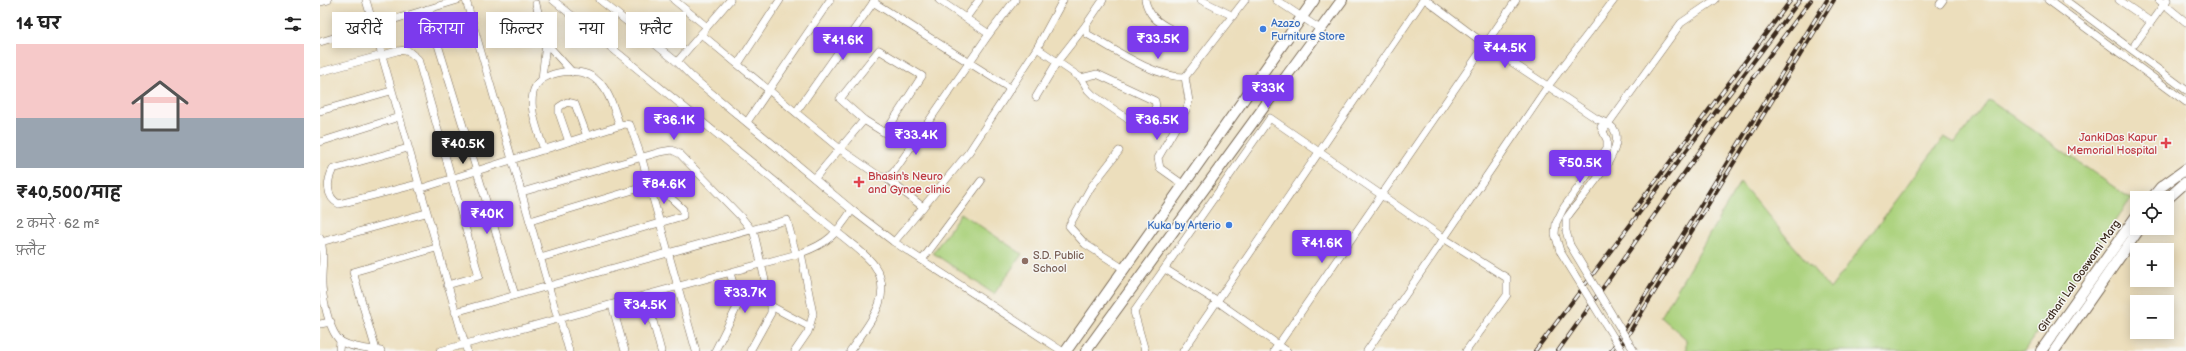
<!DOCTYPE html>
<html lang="hi">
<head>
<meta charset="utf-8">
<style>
  :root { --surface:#fff; --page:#f2f2f2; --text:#222; --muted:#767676; --line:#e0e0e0; --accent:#7c3aed }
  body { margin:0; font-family:"Balsamiq Sans","Playpen Sans Deva",sans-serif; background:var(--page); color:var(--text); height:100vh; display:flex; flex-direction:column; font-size:15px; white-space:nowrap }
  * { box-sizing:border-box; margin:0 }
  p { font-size:13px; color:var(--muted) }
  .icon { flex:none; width:22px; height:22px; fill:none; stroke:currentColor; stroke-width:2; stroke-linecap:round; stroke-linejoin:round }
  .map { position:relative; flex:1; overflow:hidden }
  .sheet { display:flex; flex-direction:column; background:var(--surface); width:320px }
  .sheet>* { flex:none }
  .banner { position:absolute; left:12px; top:12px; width:380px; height:36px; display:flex; gap:8px }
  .tools { position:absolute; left:1810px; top:191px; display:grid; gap:8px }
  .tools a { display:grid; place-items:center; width:44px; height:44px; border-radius:0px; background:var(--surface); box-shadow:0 2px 10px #0003; font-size:20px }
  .price { position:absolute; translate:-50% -34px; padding:0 9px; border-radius:4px; background:var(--accent); color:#fff; font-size:13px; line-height:26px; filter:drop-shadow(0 1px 2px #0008) }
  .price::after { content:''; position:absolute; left:50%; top:24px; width:12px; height:9px; margin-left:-6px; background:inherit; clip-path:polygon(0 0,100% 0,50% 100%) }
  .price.on { background:#222; color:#fff }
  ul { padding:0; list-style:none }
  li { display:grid; align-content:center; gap:8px; height:212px; padding:0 16px }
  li+li { border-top:1px solid var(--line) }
  li span { display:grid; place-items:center; height:124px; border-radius:0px; color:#555 }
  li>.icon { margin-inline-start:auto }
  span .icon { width:72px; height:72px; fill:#fffc; stroke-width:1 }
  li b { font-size:17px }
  h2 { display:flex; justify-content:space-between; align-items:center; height:48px; padding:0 16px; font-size:17px }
  .chip { padding:0 14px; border-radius:0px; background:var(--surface); box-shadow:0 2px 10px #0003; font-size:14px; line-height:36px }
  .chip.on { background:var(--accent); color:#fff }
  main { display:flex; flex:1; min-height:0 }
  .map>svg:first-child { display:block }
  .green { fill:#abd27d; stroke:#737e4e }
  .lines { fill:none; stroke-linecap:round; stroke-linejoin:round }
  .minor-casing { stroke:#796955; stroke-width:8 }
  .secondary-casing { stroke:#796955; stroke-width:12 }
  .minor { stroke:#fff; stroke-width:7 }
  .secondary { stroke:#fff; stroke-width:10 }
  .rail-casing { stroke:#3b2a1e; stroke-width:4 }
  .rail { stroke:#f6f6f2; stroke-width:2.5; stroke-dasharray:8; stroke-linecap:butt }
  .minor-bridge-casing { stroke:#796955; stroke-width:8; stroke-linecap:butt }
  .minor-bridge { stroke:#fff; stroke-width:7 }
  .shop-dot { fill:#3f7fe0; stroke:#f6f6f2; stroke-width:1.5 }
  .health-dot { fill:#e0444e; stroke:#f6f6f2; stroke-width:1.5 }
  .education-dot { fill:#8d6e63; stroke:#f6f6f2; stroke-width:1.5 }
  .labels { text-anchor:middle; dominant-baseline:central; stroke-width:3; stroke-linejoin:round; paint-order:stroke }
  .shop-label { font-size:11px; fill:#366cbe; stroke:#f6f6f2; text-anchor:start }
  .health-label { font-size:11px; fill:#be3a42; stroke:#f6f6f2; text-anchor:end }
  .education-label { font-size:11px; fill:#785e54; stroke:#f6f6f2; text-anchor:start }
  .street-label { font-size:11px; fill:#3b2a1e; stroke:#f6f6f2 }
</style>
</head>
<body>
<main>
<section class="sheet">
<h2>14 घर<svg class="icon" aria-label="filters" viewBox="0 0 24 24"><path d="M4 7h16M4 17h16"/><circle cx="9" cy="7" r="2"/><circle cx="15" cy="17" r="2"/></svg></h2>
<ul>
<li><span style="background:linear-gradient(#f6c9c9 60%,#9aa5b1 0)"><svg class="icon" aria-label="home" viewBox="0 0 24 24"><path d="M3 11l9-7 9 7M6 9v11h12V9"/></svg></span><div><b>₹40,500/माह</b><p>2 कमरे · 62 m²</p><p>फ़्लैट</p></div></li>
</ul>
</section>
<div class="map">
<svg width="1866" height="351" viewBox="0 0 1866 351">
  <rect width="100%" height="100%" fill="#f6f6f2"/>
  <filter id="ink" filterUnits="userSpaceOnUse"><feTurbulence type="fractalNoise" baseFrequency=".025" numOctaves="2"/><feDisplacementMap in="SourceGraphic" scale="8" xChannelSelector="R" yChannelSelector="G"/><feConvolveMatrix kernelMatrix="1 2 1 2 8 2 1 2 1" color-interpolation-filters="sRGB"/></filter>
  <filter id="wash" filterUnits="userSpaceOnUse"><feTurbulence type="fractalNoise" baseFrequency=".012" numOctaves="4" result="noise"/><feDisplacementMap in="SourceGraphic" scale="16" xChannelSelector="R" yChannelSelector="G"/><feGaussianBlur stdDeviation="0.9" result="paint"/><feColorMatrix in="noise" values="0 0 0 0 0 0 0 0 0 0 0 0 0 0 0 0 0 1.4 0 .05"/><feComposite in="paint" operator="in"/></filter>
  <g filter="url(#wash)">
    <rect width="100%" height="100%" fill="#ecdebc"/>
    <g class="green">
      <polygon points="1669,99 1811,199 1761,268 1704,351 1366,351 1366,339 1341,317 1420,182 1510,289 1624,137 1635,143"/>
      <polygon points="641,213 702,254 674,294 613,253"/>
    </g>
  </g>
  <g filter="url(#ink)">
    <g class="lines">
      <g class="minor-casing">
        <g id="minor">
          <polyline points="46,0 147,351"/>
          <polyline points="146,0 238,319"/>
          <path d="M233,0L517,232C529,242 545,253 554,265C576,296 547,326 530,351"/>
          <polyline points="280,0 357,62 372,77 532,210 574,242 742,351"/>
          <polyline points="354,0 387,27"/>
          <polyline points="619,0 669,34"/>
          <path d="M783,0L766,25L767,34C794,49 833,77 865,77L925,0"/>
          <path d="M825,0C829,16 837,22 851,29"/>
          <polyline points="881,0 913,16"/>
          <polyline points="956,0 1000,29"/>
          <path d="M1106,0L1166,45L1277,119C1282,121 1289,123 1293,128C1310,150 1258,199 1246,219V231L1250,245"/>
          <polyline points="1728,0 1866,102"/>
          <polyline points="1745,0 1866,90"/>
          <polyline points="1799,0 1831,22"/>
          <polyline points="1839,0 1866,22"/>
          <polyline points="0,2 8,0"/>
          <polyline points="553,2 691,89"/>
          <polyline points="216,4 226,43"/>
          <polyline points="1620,4 1623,0"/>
          <polyline points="107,9 195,295"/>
          <polyline points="646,18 659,0"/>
          <polyline points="381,34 520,149 559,176 566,178 573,173 669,34 695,0"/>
          <polyline points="0,42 138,0"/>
          <polyline points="1815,44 1847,0"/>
          <polyline points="717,48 761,78 768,90 773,95 821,128 825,128 836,106 835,101 777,74 761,78"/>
          <polygon points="559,50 602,76 565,133 544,120 520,99"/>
          <polyline points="357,62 410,0"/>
          <polyline points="418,64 460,0"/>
          <polyline points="0,72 77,51 87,50 98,59 159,276 127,285"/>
          <polyline points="222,79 226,43 252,72"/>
          <polyline points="716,97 737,62 766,25"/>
          <polyline points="0,111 71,91"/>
          <polyline points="476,112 555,0"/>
          <polyline points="427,122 510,0"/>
          <polyline points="1283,131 1361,23 1395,0"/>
          <polyline points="0,142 79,117"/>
          <polyline points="249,142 239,113 239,107 247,102 255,104 267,136"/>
          <path d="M88,148L13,169C7,180 5,197 19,204L98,184"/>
          <path d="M224,150C219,133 209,111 213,93C218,71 255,67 271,76C275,78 278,82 281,84C291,95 295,113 300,126"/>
          <polyline points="799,151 771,187 749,226 765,244 804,269"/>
          <polyline points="495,178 544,120"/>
          <polyline points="566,178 603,207"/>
          <polyline points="864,185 840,168 838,158 867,108 869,101 865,77"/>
          <polyline points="99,189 305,124 310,125 322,159 376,351"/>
          <polyline points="202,192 340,152 352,150 360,154 421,217 434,233 451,306 451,313 430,351"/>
          <polyline points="210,221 330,185 341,189 363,209 363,216 220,258"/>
          <path d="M0,238C5,251 2,265 2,278C1,293 9,334 22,342C32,348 49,349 61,351"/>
          <polyline points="1,242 106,213"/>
          <polyline points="574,242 649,152 717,48 743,0"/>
          <polyline points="1240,251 1235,234 1236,223 1244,207 1287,148 1287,140 1281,127"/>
          <polyline points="602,260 661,181"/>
          <polyline points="845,269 898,302 967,351"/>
          <polyline points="326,295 341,351"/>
          <polyline points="292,305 305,351"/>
          <polyline points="451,306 490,327"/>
          <polyline points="135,312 467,220 476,254"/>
          <polyline points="240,319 249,351"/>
          <polyline points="0,324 11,322"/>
          <polyline points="56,350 33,272 116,248"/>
          <polyline points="19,351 20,341"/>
          <path d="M120,351L481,253C509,243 516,234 532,210"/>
          <polyline points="395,351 419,303 410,273"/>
          <polyline points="475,351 488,332 493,314 481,253"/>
          <polyline points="825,351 814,312 950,118 1125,239 1187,278 1187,295 1146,351"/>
          <polyline points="863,351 1103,0"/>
          <polyline points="954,351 1196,0"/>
          <polyline points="1047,351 1228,86 1294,0"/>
        </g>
      </g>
      <g class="secondary-casing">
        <g id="secondary">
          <polyline points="1832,198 1841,187 1866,169"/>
          <polyline points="1847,199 1866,182"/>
          <polyline points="746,351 994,0"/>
          <polyline points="766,351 1022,0"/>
          <polyline points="1721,351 1817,215"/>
          <polyline points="1734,351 1820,228"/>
        </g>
      </g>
      <use href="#minor" class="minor"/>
      <use href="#secondary" class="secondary"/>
      <g class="rail-casing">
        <g id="rail">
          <polyline points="1314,210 1471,0"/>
          <polyline points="1215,351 1480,0"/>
          <polyline points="1238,351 1414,103 1491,0"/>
          <polyline points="1291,351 1507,0"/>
          <polyline points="1298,351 1514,0"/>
        </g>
      </g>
      <use href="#rail" class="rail"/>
      <g class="minor-bridge-casing">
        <g id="minor-bridge">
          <polyline points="1250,245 1314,351"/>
          <polyline points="1240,251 1302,351"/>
        </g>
      </g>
      <use href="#minor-bridge" class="minor-bridge"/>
    </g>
  </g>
  <g class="shop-dot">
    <circle cx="943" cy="29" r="4"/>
    <circle cx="909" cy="225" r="4"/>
  </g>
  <g class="health-dot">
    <path d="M1844 137h4v4h4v4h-4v4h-4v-4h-4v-4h4z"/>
    <path d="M537 176h4v4h4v4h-4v4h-4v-4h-4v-4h4z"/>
  </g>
  <circle class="education-dot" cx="705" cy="261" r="4"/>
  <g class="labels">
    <g class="shop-label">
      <text x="951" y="23">Azazo<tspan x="951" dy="13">Furniture Store</tspan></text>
      <text x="901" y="225" text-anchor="end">Kuka by Arterio</text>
    </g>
    <g class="health-label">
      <text x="1837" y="137">JankiDas Kapur<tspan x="1837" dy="13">Memorial Hospital</tspan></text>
      <text x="548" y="176" text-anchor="start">Bhasin's Neuro<tspan x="548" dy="13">and Gynae clinic</tspan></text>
    </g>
    <g class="education-label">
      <text x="713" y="255">S.D. Public<tspan x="713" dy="13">School</tspan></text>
    </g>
    <g class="street-label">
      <text transform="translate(1759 276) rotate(-55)">Girdhari Lal Goswami Marg</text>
    </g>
  </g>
</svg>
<div class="tools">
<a><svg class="icon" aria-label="locate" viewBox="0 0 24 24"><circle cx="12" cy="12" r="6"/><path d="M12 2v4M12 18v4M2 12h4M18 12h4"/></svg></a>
<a>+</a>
<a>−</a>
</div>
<b class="price" style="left:838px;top:60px">₹33.5K</b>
<b class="price" style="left:523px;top:61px">₹41.6K</b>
<b class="price" style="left:1185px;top:69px">₹44.5K</b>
<b class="price" style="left:948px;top:109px">₹33K</b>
<b class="price" style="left:354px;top:141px">₹36.1K</b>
<b class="price" style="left:837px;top:141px">₹36.5K</b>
<b class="price" style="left:596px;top:156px">₹33.4K</b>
<b class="price on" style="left:143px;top:165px">₹40.5K</b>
<b class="price" style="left:1260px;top:184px">₹50.5K</b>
<b class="price" style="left:344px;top:205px">₹84.6K</b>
<b class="price" style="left:167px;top:235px">₹40K</b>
<b class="price" style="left:1002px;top:264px">₹41.6K</b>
<b class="price" style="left:425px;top:314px">₹33.7K</b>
<b class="price" style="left:325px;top:326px">₹34.5K</b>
<div class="banner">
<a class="chip">खरीदें</a>
<a class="chip on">किराया</a>
<a class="chip">फ़िल्टर</a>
<a class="chip">नया</a>
<a class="chip">फ़्लैट</a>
</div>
</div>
</main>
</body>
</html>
